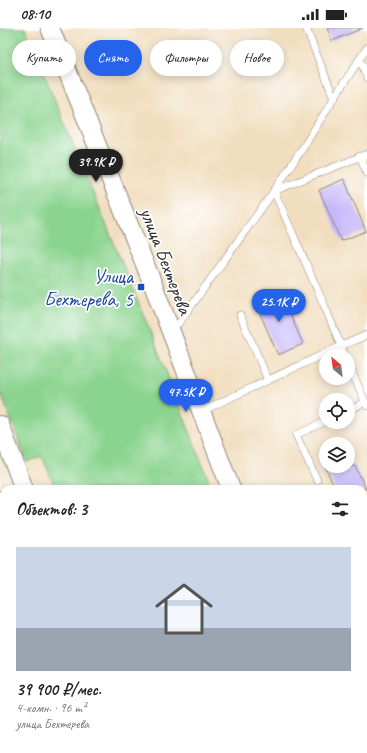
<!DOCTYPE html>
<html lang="ru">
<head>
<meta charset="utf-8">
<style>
  :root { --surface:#fff; --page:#f2f2f2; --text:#222; --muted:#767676; --line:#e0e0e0; --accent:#2563eb }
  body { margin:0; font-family:Caveat,sans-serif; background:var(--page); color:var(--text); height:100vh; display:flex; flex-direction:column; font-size:15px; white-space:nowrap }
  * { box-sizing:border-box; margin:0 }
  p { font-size:13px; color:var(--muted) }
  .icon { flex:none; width:22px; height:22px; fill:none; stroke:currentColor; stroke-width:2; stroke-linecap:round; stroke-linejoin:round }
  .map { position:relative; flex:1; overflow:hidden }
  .side { position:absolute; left:0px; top:457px; width:367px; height:268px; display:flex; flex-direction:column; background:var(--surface); border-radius:12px 12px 0 0; box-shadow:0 2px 10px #0003 }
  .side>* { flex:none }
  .top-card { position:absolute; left:12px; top:12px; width:343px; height:36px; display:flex; gap:8px }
  .needle { width:26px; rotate:331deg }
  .buttons { position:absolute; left:319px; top:321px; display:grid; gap:8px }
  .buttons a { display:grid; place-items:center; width:36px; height:36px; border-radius:50%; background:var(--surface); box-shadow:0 2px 10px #0003; font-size:20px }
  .price { position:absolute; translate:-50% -34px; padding:0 9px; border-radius:14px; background:var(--accent); color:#fff; font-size:13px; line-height:26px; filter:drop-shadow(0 1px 2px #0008) }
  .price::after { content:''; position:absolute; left:50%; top:24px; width:12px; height:9px; margin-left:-6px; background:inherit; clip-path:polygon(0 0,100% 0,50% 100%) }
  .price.active { background:#222; color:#fff }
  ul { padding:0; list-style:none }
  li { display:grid; align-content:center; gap:8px; height:212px; padding:0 16px }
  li+li { border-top:1px solid var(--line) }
  li span { display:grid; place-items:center; height:124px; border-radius:0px; color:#555 }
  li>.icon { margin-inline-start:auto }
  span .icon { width:72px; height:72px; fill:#fffc; stroke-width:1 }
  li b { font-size:17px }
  h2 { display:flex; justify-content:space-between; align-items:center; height:48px; padding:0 16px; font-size:17px }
  .tag { padding:0 14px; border-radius:18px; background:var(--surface); box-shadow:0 2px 10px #0003; font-size:14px; line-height:36px }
  .tag.active { background:var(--accent); color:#fff }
  .status { display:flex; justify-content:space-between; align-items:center; height:28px; padding:0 20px; background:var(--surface); direction:ltr }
  .status svg { height:11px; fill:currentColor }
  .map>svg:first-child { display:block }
  .green { fill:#8bd48f; stroke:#5b805d }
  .building { fill:#c5b7fa }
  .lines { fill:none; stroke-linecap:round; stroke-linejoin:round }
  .service-casing { stroke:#8e8475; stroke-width:8 }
  .tertiary-casing { stroke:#8e8475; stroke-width:20 }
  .secondary-casing { stroke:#8e8475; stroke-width:22 }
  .primary-casing { stroke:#8e8475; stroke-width:24 }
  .service { stroke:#fff; stroke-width:7 }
  .tertiary { stroke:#fff; stroke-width:18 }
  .secondary { stroke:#fff; stroke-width:20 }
  .primary { stroke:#fff; stroke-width:22 }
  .transit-dot { fill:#1a4fb4; stroke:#fff; stroke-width:1.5 }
  .labels { text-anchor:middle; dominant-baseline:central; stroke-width:3.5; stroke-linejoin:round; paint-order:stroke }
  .street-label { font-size:20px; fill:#2b2b2b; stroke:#fff }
  .transit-label { font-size:20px; fill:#164399; stroke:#fff; text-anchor:end }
</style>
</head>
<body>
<div class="status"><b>08:10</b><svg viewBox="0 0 49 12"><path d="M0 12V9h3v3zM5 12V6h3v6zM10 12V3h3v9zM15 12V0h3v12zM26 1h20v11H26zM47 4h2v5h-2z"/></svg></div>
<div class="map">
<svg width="367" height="725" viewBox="0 0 367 725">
  <rect width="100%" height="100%" fill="#fff"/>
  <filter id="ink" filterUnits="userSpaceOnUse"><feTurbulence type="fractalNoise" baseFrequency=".025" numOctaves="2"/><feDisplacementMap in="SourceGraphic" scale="8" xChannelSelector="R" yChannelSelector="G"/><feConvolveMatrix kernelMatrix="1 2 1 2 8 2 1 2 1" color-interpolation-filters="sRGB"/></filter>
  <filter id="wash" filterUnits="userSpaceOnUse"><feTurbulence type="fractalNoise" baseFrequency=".012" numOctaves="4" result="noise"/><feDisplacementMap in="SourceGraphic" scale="16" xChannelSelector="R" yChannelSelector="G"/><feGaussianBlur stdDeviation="0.9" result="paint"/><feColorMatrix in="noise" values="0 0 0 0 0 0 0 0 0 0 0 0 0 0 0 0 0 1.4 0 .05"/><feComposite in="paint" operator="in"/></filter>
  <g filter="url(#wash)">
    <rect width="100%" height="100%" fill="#f1debf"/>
    <g class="green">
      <polygon points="0,0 25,0 155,315 212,461 56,461 42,428 27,434 0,363"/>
      <polygon points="141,721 310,721 312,725 143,725"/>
    </g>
    <g id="blocks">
      <g class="building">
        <polygon points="327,0 363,0 332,13"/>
        <polygon points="344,151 366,203 341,213 319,162"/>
        <polygon points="280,263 303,316 278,327 255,274"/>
        <polygon points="325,438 355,438 366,461 335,461"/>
      </g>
    </g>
  </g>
  <g filter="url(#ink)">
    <use href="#blocks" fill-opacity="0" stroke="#8e8475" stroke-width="1"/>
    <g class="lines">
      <g class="service-casing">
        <g id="service">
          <polyline points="306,0 334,70"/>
          <polyline points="358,35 362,36 367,50"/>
          <polyline points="360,128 367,145"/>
          <polyline points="240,287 268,352"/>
          <polyline points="169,299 179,295 274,163 304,118 334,70 367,20"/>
          <polyline points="345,328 325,279 274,163 367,126"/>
          <polyline points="348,335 367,378"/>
          <polyline points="202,383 341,318 367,307"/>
          <polyline points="348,383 365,374"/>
          <polyline points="317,452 296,407 326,393"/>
          <polyline points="363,528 367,538"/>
          <polyline points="363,611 367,609"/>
          <polyline points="363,645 367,644"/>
          <polyline points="363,704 367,702"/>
        </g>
      </g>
      <g class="tertiary-casing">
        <g id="tertiary">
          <polyline points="50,0 152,254 231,461"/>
          <polyline points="0,397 24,461"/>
          <polyline points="124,721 125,725"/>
          <polyline points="334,721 336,725"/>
        </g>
      </g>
      <g class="secondary-casing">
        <polyline id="secondary" points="0,522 4,531"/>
      </g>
      <g class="primary-casing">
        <g id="primary">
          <polyline points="0,474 4,487"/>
          <polyline points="0,616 4,624"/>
          <polyline points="44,721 46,725"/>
          <polyline points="84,721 86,725"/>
        </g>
      </g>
      <use href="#service" class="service"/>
      <use href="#tertiary" class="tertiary"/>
      <use href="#secondary" class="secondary"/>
      <use href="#primary" class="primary"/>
    </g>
  </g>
  <rect class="transit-dot" x="137" y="255" width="8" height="8" rx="2"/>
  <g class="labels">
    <g class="street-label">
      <text transform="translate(166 233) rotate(69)">улица Бехтерева</text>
    </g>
    <g class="transit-label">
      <text x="133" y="248">Улица<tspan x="133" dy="23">Бехтерева, 5</tspan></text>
    </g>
  </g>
</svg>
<div class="buttons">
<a><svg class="needle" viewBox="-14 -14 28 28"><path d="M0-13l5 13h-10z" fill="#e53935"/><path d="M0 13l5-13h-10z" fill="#767676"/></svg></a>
<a><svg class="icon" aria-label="locate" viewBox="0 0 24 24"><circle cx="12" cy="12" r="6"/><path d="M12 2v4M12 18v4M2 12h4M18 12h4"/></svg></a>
<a><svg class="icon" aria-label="layers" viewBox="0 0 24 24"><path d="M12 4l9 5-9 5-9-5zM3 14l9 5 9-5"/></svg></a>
</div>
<b class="price active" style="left:96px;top:155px">39.9K ₽</b>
<b class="price" style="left:279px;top:295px">25.1K ₽</b>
<b class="price" style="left:186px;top:385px">47.5K ₽</b>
<div class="top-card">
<a class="tag">Купить</a>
<a class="tag active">Снять</a>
<a class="tag">Фильтры</a>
<a class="tag">Новое</a>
</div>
<section class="side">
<h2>Объектов: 3<svg class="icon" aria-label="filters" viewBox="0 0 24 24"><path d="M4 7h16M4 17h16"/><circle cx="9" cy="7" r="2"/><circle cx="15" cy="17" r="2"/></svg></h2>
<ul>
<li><span style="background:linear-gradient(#c9d6e8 65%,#9aa5b1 0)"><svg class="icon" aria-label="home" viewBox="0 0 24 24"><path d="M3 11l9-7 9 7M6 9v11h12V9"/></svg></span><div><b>39 900 ₽/мес.</b><p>4-комн. · 96 m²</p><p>улица Бехтерева</p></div></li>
</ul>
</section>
</div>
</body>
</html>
